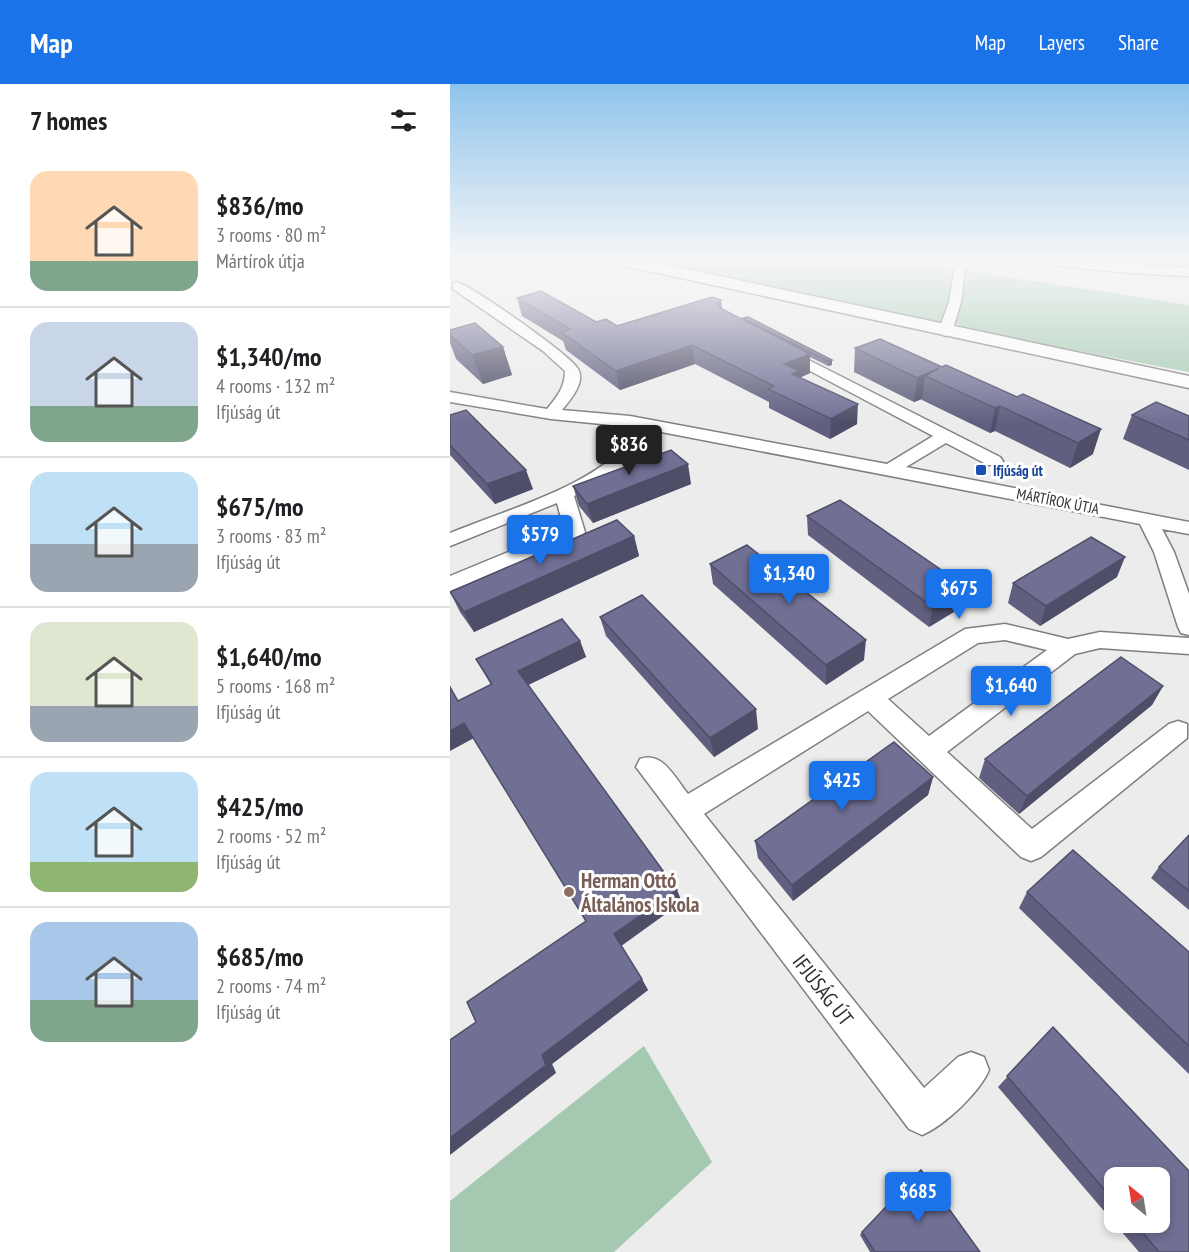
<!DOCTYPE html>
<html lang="en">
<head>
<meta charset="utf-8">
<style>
  :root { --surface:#fff; --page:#f2f2f2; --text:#202124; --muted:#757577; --line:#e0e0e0; --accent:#1a73e8 }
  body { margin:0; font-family:"PT Sans Narrow",sans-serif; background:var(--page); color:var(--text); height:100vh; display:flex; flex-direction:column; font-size:22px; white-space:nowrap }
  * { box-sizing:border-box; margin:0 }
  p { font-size:20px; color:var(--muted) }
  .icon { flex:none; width:33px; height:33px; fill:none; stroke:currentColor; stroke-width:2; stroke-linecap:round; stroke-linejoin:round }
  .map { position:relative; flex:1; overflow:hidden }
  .panel { display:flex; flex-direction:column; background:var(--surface); width:450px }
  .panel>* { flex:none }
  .needle { width:39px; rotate:330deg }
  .buttons { position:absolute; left:654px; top:1083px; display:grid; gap:12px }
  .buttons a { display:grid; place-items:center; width:66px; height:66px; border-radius:12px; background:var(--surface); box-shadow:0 3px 9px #0003; font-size:30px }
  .price { position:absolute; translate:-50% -51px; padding:0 14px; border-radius:6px; background:var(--accent); color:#fff; font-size:20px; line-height:39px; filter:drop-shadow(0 2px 3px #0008) }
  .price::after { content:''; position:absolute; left:50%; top:36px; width:18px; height:14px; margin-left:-9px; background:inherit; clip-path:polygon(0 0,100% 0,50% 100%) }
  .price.current { background:#222; color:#fff }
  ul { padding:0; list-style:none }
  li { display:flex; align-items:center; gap:18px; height:150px; padding:0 30px }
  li+li { border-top:2px solid var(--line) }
  li span { display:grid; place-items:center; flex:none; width:168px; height:120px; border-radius:18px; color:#555 }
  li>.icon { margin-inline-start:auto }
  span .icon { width:72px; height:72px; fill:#fffc; stroke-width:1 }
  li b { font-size:26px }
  h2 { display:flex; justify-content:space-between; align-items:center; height:72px; padding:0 30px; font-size:26px }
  header { display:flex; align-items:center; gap:36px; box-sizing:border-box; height:84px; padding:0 30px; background:var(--accent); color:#fff }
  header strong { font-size:28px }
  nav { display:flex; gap:33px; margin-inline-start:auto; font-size:21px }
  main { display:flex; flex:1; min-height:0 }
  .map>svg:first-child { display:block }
  .green { fill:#a4c9b0 }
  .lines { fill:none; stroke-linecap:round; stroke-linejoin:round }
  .street-casing { stroke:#7f7f80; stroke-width:3 }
  .primary-casing { stroke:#7f7f80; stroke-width:3 }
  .street { fill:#fff; fill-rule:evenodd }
  .primary { fill:#fff; fill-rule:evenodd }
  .wall { fill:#605f7f; fill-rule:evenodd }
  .shaded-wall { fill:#4e4e68 }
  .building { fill:#706f94; stroke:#4e4e68; stroke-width:1.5 }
  .transit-dot { fill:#1a4fb4; stroke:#fff; stroke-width:2 }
  .education-dot { fill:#8d6e63; stroke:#fff; stroke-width:2 }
  .labels { text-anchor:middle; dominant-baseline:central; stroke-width:6; stroke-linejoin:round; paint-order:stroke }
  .far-transit-label { font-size:15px; font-weight:bold; fill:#164399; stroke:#fff; text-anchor:start }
  .far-street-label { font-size:15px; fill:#2f2f30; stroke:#fff }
  .near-education-label { font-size:21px; font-weight:bold; fill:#785e54; stroke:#fff; text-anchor:start }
  .near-street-label { font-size:21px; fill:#2f2f30; stroke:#fff }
</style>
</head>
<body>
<header>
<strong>Map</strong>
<nav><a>Map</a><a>Layers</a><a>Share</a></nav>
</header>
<main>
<section class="panel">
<h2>7 homes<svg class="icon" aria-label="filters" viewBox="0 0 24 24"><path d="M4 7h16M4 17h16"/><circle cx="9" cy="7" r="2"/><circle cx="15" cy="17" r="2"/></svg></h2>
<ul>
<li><span style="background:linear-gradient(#ffd9b3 75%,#7fa58c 0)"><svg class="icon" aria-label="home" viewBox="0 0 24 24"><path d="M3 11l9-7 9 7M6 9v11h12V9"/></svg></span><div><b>$836/mo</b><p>3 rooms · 80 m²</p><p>Mártírok útja</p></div></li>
<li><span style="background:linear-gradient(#c9d6e8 70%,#7fa58c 0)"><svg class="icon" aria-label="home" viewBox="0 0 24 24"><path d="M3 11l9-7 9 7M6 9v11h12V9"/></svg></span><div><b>$1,340/mo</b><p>4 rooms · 132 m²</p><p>Ifjúság út</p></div></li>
<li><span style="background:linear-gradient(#bfe0f5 60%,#9aa5b1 0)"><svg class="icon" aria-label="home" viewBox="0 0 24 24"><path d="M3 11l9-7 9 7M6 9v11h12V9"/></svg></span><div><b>$675/mo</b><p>3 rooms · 83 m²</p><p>Ifjúság út</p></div></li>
<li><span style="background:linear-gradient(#dfe7d0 70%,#9aa5b1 0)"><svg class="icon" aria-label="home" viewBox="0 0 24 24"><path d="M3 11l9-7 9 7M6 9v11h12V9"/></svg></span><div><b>$1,640/mo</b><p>5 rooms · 168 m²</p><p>Ifjúság út</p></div></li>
<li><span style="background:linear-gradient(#bfe0f5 75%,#8fb573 0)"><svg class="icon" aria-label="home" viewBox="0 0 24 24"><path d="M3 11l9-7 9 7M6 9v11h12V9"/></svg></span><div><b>$425/mo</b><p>2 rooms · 52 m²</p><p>Ifjúság út</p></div></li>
<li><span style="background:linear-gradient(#a9c7e8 65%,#7fa58c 0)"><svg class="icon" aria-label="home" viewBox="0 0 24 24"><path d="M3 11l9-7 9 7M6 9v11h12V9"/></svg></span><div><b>$685/mo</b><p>2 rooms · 74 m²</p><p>Ifjúság út</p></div></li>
</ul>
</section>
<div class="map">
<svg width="739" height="1168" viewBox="0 0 739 1168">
  <rect width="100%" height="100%" fill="#ececed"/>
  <g class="green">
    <polygon points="199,175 449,176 739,221 739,288 522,247 505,239 476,239"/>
    <polygon points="194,962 262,1078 164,1168 0,1168 0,1117"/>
  </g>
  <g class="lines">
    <g class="street-casing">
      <g id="street">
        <path d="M602,175L739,184V192C708,191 678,189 647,186C610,183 547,169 515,186L511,218L502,248L495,252L488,248L499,218L505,182L519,175Z"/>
        <path d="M7,198C23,203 121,271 128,285C136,298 120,316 112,326L180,332L437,380L483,352L328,270L326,267L333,263L550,373L553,377L550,381H538L496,359L456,383L739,438V450L712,445L724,468L739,510V551L731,549L728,543L704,468L690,440L206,347C184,379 160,397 124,412L135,448L132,452L0,507V492L114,445L107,419L0,462V449C63,423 151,401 192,344L101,335L0,318V308L97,325C107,313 115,303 115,287L93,267L3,205V199Z"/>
        <path d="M555,540L618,555L650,548L739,554V570L650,564L625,570L497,668L582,745L719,640L728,637L737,640V654L591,773L581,777L571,773L418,627L254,730L474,1004L508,973L521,968L534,973L539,986C530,1008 494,1042 472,1051L459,1045L186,683L190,675C213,667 225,694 238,710L515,545ZM555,556L597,566L479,652L438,615L528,559Z"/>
      </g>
    </g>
    <g class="primary-casing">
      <polygon id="primary" points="158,175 189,175 739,292 739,304 166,180"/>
    </g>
    <use href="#street" class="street"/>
    <use href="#primary" class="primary"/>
  </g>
  <g class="wall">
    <polygon points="67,214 146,238 167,242 272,225 293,236 293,234 382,276 382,281 378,282 360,273 360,289 349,294 407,340 380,355 319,324 319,318 245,280 170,306 116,266 113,257 72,232"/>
    <polygon points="0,246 53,263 62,291 33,300 6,275 0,259"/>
    <polygon points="405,264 492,283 567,313 643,370 620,384 545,347 540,349 472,316 472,315 464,318 404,288"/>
    <polygon points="0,331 83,405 45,420 0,371"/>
    <polygon points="682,331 739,332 739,386 673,355"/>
    <polygon points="241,400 143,439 129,422 123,402"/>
    <polygon points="357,432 516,503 512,523 479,543 358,451"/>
    <polygon points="184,452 189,472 24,548 10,528 0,508"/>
    <polygon points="260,480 414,576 376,601 263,500"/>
    <polygon points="667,493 590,542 558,519 563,499"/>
    <polygon points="150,533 308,645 264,673 156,552"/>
    <polygon points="130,557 136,573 78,601 232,818 171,862 198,906 102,980 106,989 26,938 136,837 8,617 41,601 26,575"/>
    <polygon points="713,602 702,621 569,730 529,694 535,675"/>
    <polygon points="483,693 478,711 343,817 308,774 305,757"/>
    <polygon points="739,751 739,826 701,794 709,783"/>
    <polygon points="577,808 739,868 739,990 569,824"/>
    <path d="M603,943L739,1087V1168H689L548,1003ZM664,1094H710V1138H664Z"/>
    <polygon points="412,1148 530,1168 420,1168 410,1151"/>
  </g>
  <g class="shaded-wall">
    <polygon points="271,216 273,233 267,219"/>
    <polygon points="242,261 245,280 170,306 166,287"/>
    <polygon points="53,263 62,291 33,300 22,271"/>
    <polygon points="360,270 360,289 349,294 349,306 334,280"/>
    <polygon points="382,276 382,281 378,282 378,277"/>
    <polygon points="489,284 475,292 472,315 464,318 467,294"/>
    <polygon points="408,320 407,340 380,355 381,335"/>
    <polygon points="550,322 545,347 540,349 545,324"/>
    <polygon points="651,345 643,370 620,384 628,359"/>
    <polygon points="238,380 241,400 143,439 137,420"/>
    <polygon points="76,386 83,405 45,420 37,400"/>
    <polygon points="184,452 189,472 24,548 14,528"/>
    <polygon points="675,473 667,493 590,542 596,522"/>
    <polygon points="516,503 512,523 479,543 483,523"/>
    <polygon points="416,556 414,576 376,601 376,581"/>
    <polygon points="130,557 136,573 76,602 68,587"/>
    <polygon points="713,602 702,621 569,730 577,712"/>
    <polygon points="306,625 308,645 264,673 260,654"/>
    <polygon points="14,639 24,654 0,667 0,647"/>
    <polygon points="483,693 478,711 343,817 342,801"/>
    <polygon points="227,806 232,818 171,862 164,850"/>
    <polygon points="192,895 198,906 102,980 106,989 0,1071 0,1054 92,971"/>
  </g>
  <g class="building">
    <polygon points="91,207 146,238 156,235 167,242 262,213 271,216 267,219 270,224 360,270 334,280 349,287 342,290 408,320 381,335 318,305 324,302 242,261 166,287 111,248 120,245 67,214"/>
    <polygon points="298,233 382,276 378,277 293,234"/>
    <polygon points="25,239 53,263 22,271 0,251 0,246"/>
    <polygon points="430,255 492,283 496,281 567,313 573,310 651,345 628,359 550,322 545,324 475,292 489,284 467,294 405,264"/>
    <polygon points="706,318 739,332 739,356 682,331"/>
    <polygon points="16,326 76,386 37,400 0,361 0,331"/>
    <polygon points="221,366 238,380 137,420 123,402"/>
    <polygon points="390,416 516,503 483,523 357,432"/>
    <polygon points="167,436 184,452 14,528 0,508"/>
    <polygon points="641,453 675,473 596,522 563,499"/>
    <polygon points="297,461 416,556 376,581 260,480"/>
    <polygon points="192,511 306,625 260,654 150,533"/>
    <polygon points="112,535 130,557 68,587 227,806 164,850 192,895 92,971 96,981 0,1054 0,956 26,938 17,918 136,837 14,639 0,647 0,603 8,617 42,600 26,575"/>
    <polygon points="671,573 713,602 577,712 535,675"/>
    <polygon points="444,658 483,693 342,801 305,757"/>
    <polygon points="739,751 739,807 709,783"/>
    <polygon points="623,766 739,868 739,962 577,808"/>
    <polygon points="603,943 739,1087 739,1168 709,1168 684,1138 710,1138 710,1094 664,1094 664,1117 557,992"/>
    <polygon points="471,1086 530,1168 425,1168 412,1148"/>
  </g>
  <linearGradient id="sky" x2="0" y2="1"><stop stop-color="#8fc4eb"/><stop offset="0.52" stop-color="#f6f6f7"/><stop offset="1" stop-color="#f6f6f7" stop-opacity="0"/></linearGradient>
  <rect width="739" height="339" fill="url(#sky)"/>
  <rect class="transit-dot" x="525" y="380" width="12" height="12" rx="3"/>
  <circle class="education-dot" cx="119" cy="808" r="6"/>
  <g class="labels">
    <g class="far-transit-label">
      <text x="543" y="386">Ifjúság út</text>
    </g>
    <g class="far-street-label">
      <text transform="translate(608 417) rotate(11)">MÁRTÍROK ÚTJA</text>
    </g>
    <g class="near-education-label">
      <text x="131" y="796">Herman Ottó<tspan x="131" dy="24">Általános Iskola</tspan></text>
    </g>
    <g class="near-street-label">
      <text transform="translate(373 906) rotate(52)">IFJÚSÁG ÚT</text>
    </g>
  </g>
</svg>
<div class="buttons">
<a><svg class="needle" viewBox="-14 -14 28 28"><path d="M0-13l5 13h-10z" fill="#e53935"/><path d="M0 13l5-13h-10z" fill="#757577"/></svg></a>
</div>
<b class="price current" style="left:179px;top:392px">$836</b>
<b class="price" style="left:90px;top:482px">$579</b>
<b class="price" style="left:339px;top:521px">$1,340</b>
<b class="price" style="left:509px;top:536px">$675</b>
<b class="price" style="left:561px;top:633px">$1,640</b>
<b class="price" style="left:392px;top:728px">$425</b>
<b class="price" style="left:468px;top:1139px">$685</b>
</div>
</main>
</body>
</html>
